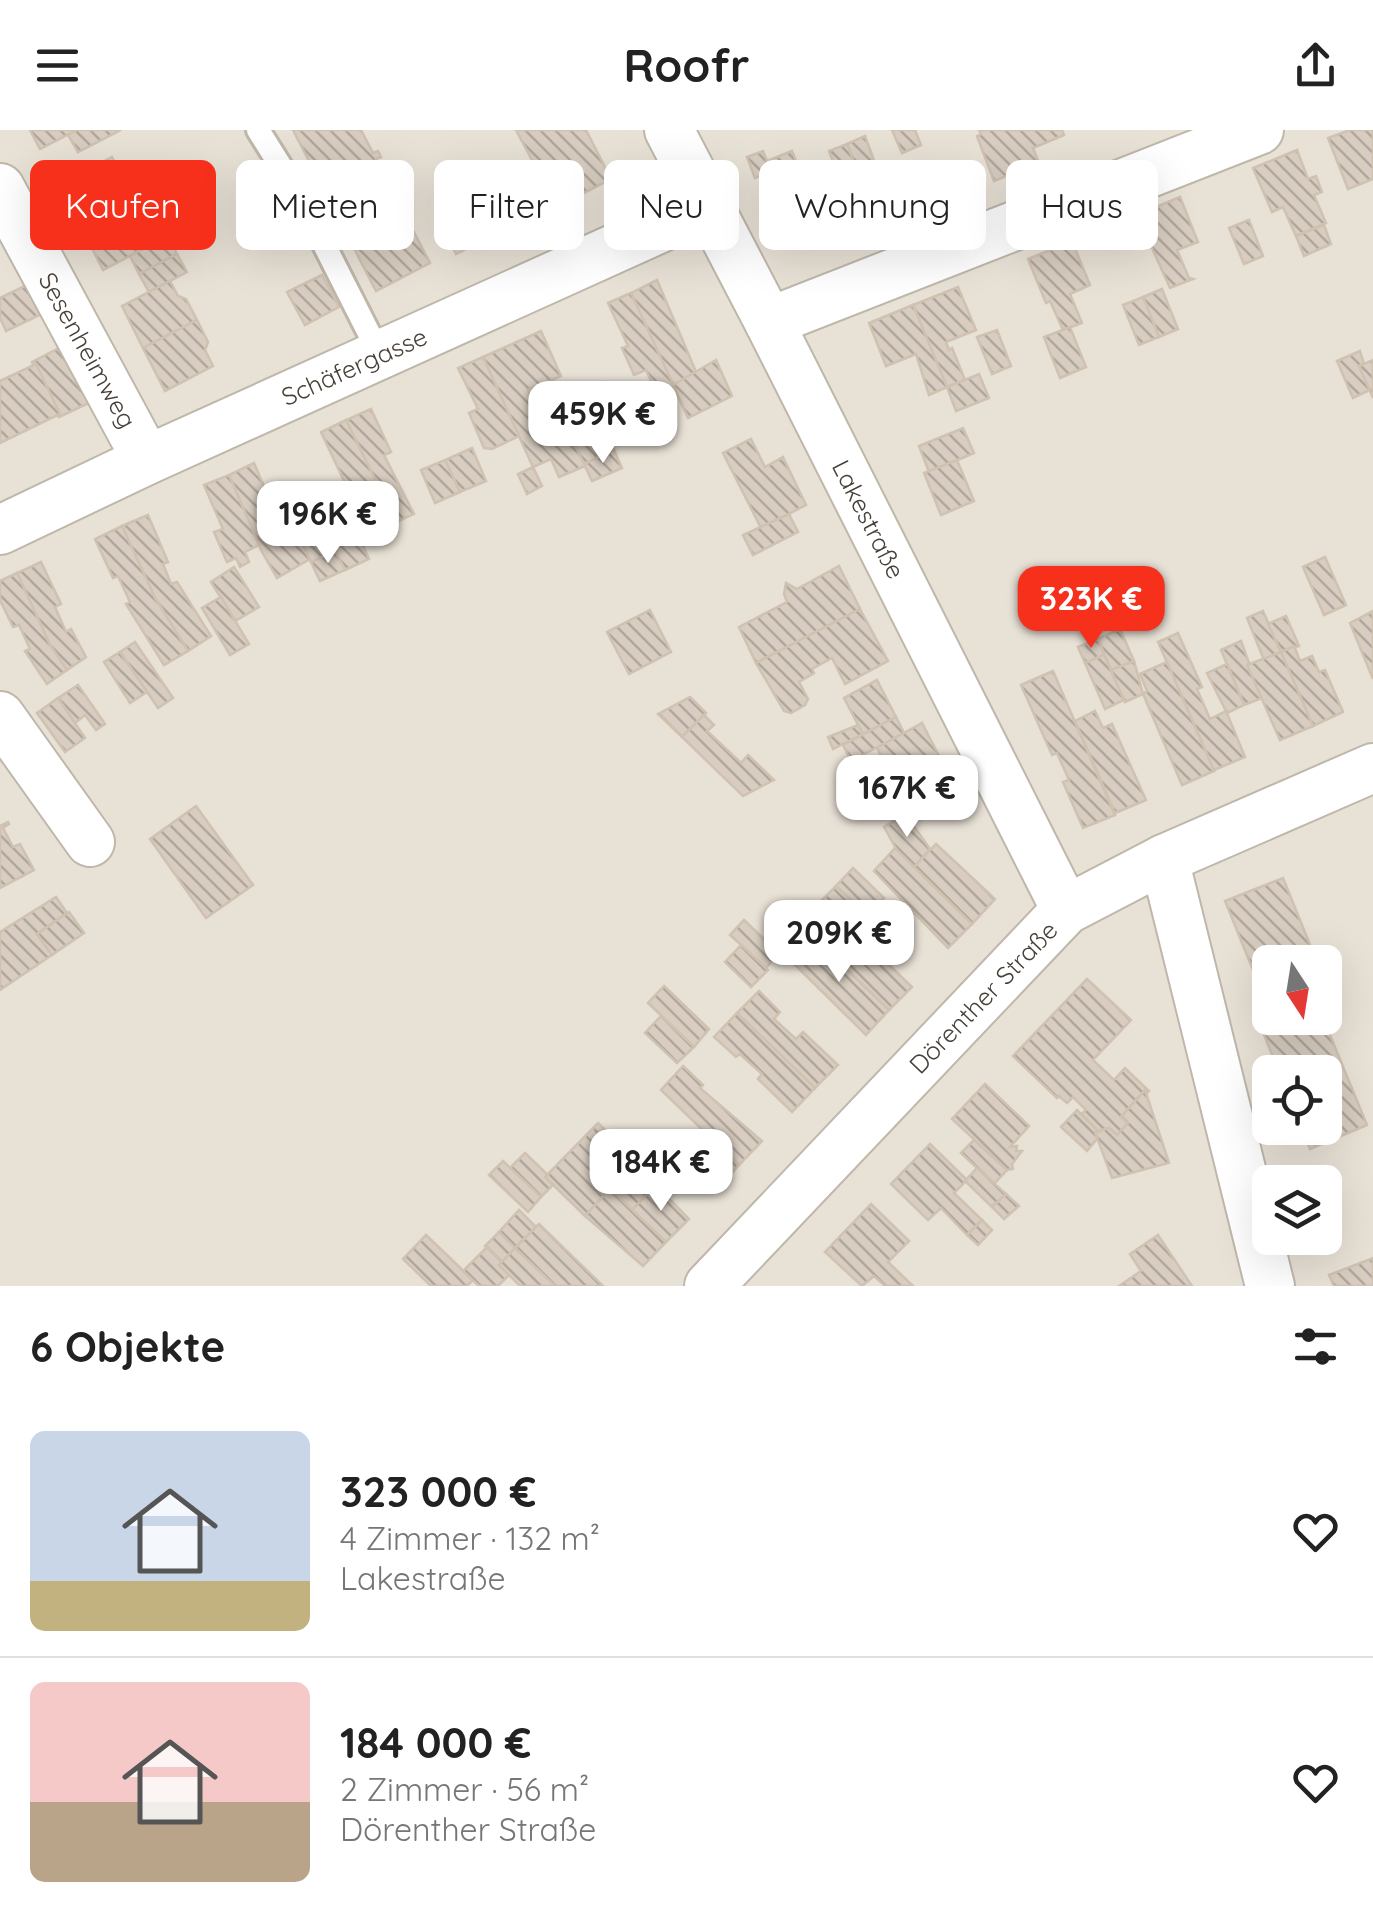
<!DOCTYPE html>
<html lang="de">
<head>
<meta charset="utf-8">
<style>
  :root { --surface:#fff; --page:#f2f2f2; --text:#222; --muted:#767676; --line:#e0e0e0; --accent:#f7301b }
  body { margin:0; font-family:Quicksand,sans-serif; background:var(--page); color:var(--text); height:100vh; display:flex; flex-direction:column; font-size:38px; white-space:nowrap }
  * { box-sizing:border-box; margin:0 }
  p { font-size:32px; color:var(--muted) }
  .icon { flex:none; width:55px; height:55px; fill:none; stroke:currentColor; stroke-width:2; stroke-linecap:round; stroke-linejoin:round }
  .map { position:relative; height:1156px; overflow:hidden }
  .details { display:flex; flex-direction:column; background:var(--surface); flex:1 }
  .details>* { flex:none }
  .hud { position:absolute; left:30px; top:30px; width:1315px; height:90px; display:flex; gap:20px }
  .needle { width:65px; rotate:168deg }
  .fabs { position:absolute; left:1252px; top:815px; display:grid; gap:20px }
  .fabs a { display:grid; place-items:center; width:90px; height:90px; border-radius:15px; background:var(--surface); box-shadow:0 10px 40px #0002; font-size:50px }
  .price { position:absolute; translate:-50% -85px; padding:0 22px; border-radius:20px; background:#fff; color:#222; font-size:32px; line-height:65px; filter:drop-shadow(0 2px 5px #0008) }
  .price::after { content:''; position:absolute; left:50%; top:60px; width:30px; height:22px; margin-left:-15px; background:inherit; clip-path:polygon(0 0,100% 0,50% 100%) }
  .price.on { background:var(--accent); color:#fff }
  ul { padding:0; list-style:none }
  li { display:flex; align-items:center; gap:30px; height:250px; padding:0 30px }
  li+li { border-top:2px solid var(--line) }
  li span { display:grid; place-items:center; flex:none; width:280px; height:200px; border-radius:15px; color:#555 }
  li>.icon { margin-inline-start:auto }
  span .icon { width:120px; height:120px; fill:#fffc; stroke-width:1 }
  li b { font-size:42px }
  h2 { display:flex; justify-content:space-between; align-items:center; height:120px; padding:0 30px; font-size:42px }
  .chip { padding:0 35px; border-radius:15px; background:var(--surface); box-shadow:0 10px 40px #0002; font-size:35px; line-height:90px }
  .chip.on { background:var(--accent); color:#fff }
  header { display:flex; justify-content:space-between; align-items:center; height:130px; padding:0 30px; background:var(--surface); font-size:45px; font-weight:800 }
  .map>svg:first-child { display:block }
  .residential { fill:#e8e1d6; fill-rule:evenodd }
  .building { fill:url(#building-back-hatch); stroke:#d0c2b1; stroke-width:2.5 }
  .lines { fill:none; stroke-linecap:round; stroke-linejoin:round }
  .service-casing { stroke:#bfb7aa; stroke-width:28 }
  .minor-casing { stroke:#bfb7aa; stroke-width:52 }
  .service { stroke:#fff; stroke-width:22 }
  .minor { stroke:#fff; stroke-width:48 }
  .labels { text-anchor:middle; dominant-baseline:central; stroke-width:9; stroke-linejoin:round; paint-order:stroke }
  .street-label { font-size:25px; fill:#474037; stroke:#fff }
</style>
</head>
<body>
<header><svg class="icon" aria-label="menu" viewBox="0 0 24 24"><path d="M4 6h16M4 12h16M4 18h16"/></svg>Roofr<svg class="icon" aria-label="share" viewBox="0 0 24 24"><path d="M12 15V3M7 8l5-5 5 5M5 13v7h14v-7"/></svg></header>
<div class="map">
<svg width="1373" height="1156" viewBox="0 0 1373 1156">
  <defs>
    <pattern id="building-back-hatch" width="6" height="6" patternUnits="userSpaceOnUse" patternTransform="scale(2.5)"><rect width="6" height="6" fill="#d8cdc0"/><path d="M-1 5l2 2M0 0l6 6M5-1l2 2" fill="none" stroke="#b1a89d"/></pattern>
  </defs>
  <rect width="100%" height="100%" fill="#f4efe8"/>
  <path class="residential" d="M0,0H1373V1156H0ZM1270,832H1325V888H1270ZM1270,942H1325V998H1270ZM1270,1052H1325V1108H1270Z"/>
  <g class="building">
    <polygon points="30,0 77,0 40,19"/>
    <polygon points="77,0 121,0 78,22 68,5"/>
    <polygon points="293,0 361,0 373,23 378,21 381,27 376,29 430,133 376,161"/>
    <polygon points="516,0 586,0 611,49 557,77"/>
    <polygon points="892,0 915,0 921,15 902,23"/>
    <polygon points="979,0 1062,0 1064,5 1033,18 1039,33 994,51 977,6 981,4"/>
    <polygon points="1350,0 1373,0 1373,49 1348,59 1328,8"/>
    <polygon points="865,6 877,39 874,40 877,47 906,35 923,79 878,97 847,14"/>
    <polygon points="847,14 878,97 833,116 817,72 847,60 844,52 841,54 829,21"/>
    <polygon points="1297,20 1308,49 1316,46 1322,62 1314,65 1326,93 1296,106 1283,77 1272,82 1253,38"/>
    <polygon points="763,21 771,41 755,48 747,27"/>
    <polygon points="792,21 813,75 789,85 767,31"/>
    <polygon points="112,27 134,70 81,97 59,55"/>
    <polygon points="503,61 519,94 488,109 472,77"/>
    <polygon points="1180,67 1198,112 1177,120 1189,148 1193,149 1170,158 1137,85"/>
    <polygon points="134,70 157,112 103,140 81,97"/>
    <polygon points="471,76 488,108 456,124 440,93"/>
    <polygon points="1249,90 1263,126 1244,134 1229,98"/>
    <polygon points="1324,95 1331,114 1304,126 1296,106"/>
    <polygon points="167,105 177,124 139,144 130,126"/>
    <polygon points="1072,111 1090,155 1070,164 1082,193 1063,200 1050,171 1046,173 1028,129"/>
    <polygon points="177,124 187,142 149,162 139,144"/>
    <polygon points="322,145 339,177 305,195 287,162"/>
    <polygon points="657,150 697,244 673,255 631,163"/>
    <polygon points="170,151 178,166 186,169 197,190 143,218 122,176"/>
    <polygon points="29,154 44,183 6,201 0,188 0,168"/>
    <polygon points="958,157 976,200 946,212 949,220 952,218 965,250 947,257 913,175"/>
    <polygon points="1162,159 1178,199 1159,207 1143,167"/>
    <polygon points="631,163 676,261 659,269 646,240 634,245 622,218 628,216 608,173"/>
    <polygon points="1143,167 1159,207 1139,215 1123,175"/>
    <polygon points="913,175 947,257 929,265 916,224 886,236 869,193"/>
    <polygon points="197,190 208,212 205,220 213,236 165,261 143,218"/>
    <polygon points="1070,197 1086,237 1060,248 1044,207"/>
    <polygon points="997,200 1011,236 992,244 977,207"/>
    <polygon points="541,201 561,246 528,260 540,285 551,280 562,303 569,301 585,336 559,347 551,329 533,337 483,227"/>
    <polygon points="61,217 89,273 59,287 32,232"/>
    <polygon points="1360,221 1364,234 1359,236 1370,260 1353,268 1337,231"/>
    <polygon points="483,227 519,306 492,319 484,318 469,283 478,279 458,238"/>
    <polygon points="716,230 732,266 688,288 673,255"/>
    <polygon points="1373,230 1373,268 1359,236"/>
    <polygon points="36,234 60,284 0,313 0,251"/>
    <polygon points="979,244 989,268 956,281 947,257"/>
    <polygon points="603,252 616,280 601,288 588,259"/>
    <polygon points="371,279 391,322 384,325 414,384 396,392 346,290"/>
    <polygon points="599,287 614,320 584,334 568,300"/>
    <polygon points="346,290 396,392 375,402 360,369 354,372 321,302"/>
    <polygon points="963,298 974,323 929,342 919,316"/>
    <polygon points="751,309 765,337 783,327 806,375 761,398 723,323"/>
    <polygon points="472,318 486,351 460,362 445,330"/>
    <polygon points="614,320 622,338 592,351 584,334"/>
    <polygon points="445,330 460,362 435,373 421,340"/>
    <polygon points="957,330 974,371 941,385 924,343"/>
    <polygon points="254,333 283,400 294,396 310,429 277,448 261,420 229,345"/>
    <polygon points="533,337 542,356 527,364 518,344"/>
    <polygon points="229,345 259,415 245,422 249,432 240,437 236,428 227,432 214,402 223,399 204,355"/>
    <polygon points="344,373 369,429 345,440 316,386"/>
    <polygon points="789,384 798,402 753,425 743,405"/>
    <polygon points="148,385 168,432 163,434 171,454 177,452 211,506 188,521 155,468 122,396"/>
    <polygon points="316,386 335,421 311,432 294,396"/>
    <polygon points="122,396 155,468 188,521 164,535 126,474 130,472 118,446 113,448 95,409"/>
    <polygon points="335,421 345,440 320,451 311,432"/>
    <polygon points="1325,427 1346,475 1324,485 1303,437"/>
    <polygon points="41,432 61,474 55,477 66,502 71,499 86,527 67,540 50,515 17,443"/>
    <polygon points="839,436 860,479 756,533 739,497 787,472 784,464 786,453 797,459"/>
    <polygon points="234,437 259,477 235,491 211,452"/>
    <polygon points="17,443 50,515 67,540 47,554 25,521 30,519 19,495 13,497 0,470 0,451"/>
    <polygon points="221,467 249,514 230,525 202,478"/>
    <polygon points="860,479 888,531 845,554 832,528 812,539 814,543 799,552 808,569 805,575 791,583 784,581 756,533"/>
    <polygon points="650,480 671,522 629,544 607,502"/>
    <polygon points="1263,481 1281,522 1264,530 1247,488"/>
    <polygon points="1373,481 1373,549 1350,493"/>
    <polygon points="1286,486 1299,516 1281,522 1268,494"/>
    <polygon points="1120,499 1134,531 1111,540 1098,509"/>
    <polygon points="1178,503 1202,557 1197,559 1210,589 1226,581 1245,627 1214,640 1158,512"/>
    <polygon points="1098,509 1104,525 1085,533 1078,517"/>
    <polygon points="1241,511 1262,568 1244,575 1221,520"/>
    <polygon points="135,512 173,568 158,578 120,522"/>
    <polygon points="1294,516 1300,531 1312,526 1319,542 1325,540 1343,582 1313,596 1281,522"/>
    <polygon points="120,522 147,562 130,573 104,532"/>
    <polygon points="1281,522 1313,596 1280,610 1247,535"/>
    <polygon points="1104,525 1124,570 1105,579 1085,533"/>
    <polygon points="1134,531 1143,564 1125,572 1111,540"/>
    <polygon points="1167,532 1214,641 1182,655 1143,564 1147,561 1140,544"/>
    <polygon points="1227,534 1244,575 1227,583 1207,543"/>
    <polygon points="1053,541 1115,685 1083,698 1063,652 1069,650 1057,623 1052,625 1021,555"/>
    <polygon points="877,550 896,587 863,604 844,568"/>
    <polygon points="78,555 105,594 96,600 85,585 75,593 58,568"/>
    <polygon points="690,567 706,583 682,607 658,584"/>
    <polygon points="58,568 85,608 65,622 37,583"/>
    <polygon points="1095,581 1103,598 1112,594 1146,670 1115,683 1075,591"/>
    <polygon points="704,585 714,595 707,601 741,633 748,625 774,650 743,666 682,607"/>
    <polygon points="896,587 904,603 851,631 843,615"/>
    <polygon points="922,593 950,647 948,654 905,671 877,618"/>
    <polygon points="858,595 863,604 833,619 828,607"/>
    <polygon points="196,676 253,755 206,788 150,709"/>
    <polygon points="905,684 930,719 913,738 899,724 884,697"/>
    <polygon points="8,692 9,694 3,698 13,717 20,714 34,740 0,758 0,696"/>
    <polygon points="936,714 995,769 972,794 913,738"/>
    <polygon points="895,718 972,794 948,818 874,741"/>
    <polygon points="853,738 884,768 867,785 836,756"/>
    <polygon points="1283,748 1317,832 1270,832 1270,882 1225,771"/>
    <polygon points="836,756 867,785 854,800 822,770"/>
    <polygon points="56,767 67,783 37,804 52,825 0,860 0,802"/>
    <polygon points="69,782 84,803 52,825 37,804"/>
    <polygon points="744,790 779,823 766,838 730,805"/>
    <polygon points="841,800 872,830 878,824 912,857 889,880 825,818"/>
    <polygon points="811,805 889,880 866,905 788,828"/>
    <polygon points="741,815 768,840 751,857 725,832"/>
    <polygon points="1087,849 1131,890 1093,930 1114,950 1125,938 1149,961 1147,963 1145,960 1121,987 1128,993 1117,1005 1109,998 1099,1002 1081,984 1086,980 1073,967 1067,973 1059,966 1057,968 1013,926"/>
    <polygon points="664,856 709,899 694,917 648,873"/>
    <polygon points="759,861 780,882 774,889 796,909 803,902 838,935 815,958 737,883"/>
    <polygon points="737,883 815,958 792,982 758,949 762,944 740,924 736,927 714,907"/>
    <polygon points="661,886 694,917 677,933 645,903"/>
    <polygon points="1284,888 1323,888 1367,995 1310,1019 1302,998 1325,998 1325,942 1279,942 1261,897"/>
    <polygon points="683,936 703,955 700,958 762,1011 739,1035 661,960"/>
    <polygon points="985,954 1029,996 1010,1017 1017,1016 1016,1021 1022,1021 1012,1034 1013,1039 1007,1040 952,989"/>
    <polygon points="1145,960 1169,1033 1112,1048 1095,1002 1109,998 1117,1005 1128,993 1121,987"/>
    <polygon points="1077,980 1099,1002 1095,1002 1097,1009 1087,1021 1061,997"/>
    <polygon points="598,993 659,1052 632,1080 610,1059 585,1086 545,1047"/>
    <polygon points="705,1002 739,1035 716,1060 681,1027"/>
    <polygon points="974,1010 1007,1040 994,1054 961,1023"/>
    <polygon points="930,1014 967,1050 954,1063 982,1090 967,1105 941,1078 928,1090 891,1054"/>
    <polygon points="525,1023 548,1045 545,1047 553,1055 541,1067 510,1038"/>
    <polygon points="503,1031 541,1067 528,1082 489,1045"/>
    <polygon points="977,1038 1006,1064 992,1077 965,1051"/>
    <polygon points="656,1055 689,1089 666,1112 632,1080"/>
    <polygon points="610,1059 666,1112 643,1136 585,1086"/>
    <polygon points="1006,1064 1019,1076 1004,1089 992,1077"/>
    <polygon points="871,1074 909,1111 888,1132 913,1156 885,1156 874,1146 862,1156 825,1122"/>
    <polygon points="519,1080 536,1097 515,1118 499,1102"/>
    <polygon points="982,1090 992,1100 978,1115 967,1105"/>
    <polygon points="539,1094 603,1156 555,1156 515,1118"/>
    <polygon points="499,1102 515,1118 503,1133 485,1116"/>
    <polygon points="426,1105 473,1150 467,1156 431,1156 403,1129"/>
    <polygon points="1158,1105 1192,1156 1119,1156 1141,1141 1130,1124"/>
    <polygon points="487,1117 503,1133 499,1135 509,1145 498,1156 479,1156 463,1141"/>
    <polygon points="515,1118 555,1156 520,1156 499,1135"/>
    <polygon points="1373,1128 1373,1156 1334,1156 1329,1145"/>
  </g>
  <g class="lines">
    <g class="service-casing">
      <polyline id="service" points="258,0 300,67 380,225"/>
    </g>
    <g class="minor-casing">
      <g id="minor">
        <polyline points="669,0 769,192 1066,780"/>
        <polyline points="0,58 147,330"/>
        <polyline points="769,192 1259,0"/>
        <polyline points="0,400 147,330 709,76"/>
        <polyline points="0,586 90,712"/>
        <polyline points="1164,729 1270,1156"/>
        <polyline points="709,1156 1066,780 1164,729 1373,638"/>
      </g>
    </g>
    <use href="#service" class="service"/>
    <use href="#minor" class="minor"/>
  </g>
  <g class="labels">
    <g class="street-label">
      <text transform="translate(88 220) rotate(61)">Sesenheimweg</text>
      <text transform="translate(354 236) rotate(-24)">Schäfergasse</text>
      <text transform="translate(869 389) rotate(63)">Lakestraße</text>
      <text transform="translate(983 867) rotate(-46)">Dörenther Straße</text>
    </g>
  </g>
</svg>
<div class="fabs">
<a><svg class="needle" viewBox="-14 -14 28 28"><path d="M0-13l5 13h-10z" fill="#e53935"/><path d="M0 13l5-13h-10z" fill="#767676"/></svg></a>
<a><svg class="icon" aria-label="locate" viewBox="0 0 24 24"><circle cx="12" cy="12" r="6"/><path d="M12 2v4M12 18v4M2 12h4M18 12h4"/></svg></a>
<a><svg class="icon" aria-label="layers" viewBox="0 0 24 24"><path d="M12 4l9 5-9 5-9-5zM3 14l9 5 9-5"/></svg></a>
</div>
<b class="price" style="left:603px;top:336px">459K €</b>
<b class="price" style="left:328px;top:436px">196K €</b>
<b class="price on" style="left:1091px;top:521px">323K €</b>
<b class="price" style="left:907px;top:710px">167K €</b>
<b class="price" style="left:839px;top:855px">209K €</b>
<b class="price" style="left:661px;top:1084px">184K €</b>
<div class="hud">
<a class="chip on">Kaufen</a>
<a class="chip">Mieten</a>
<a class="chip">Filter</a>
<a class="chip">Neu</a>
<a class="chip">Wohnung</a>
<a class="chip">Haus</a>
</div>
</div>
<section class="details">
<h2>6 Objekte<svg class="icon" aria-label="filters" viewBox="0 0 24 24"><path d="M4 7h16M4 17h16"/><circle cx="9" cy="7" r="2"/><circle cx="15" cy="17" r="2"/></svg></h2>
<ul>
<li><span style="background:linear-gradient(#c9d6e8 75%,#c2b280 0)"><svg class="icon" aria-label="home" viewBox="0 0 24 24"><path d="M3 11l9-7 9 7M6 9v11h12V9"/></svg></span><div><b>323 000 €</b><p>4 Zimmer · 132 m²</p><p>Lakestraße</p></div><svg class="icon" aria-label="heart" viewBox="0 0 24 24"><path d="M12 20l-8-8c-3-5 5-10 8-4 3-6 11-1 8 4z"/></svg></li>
<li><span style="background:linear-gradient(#f6c9c9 60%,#b9a48a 0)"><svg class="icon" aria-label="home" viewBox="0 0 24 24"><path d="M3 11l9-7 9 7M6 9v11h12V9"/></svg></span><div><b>184 000 €</b><p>2 Zimmer · 56 m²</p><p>Dörenther Straße</p></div><svg class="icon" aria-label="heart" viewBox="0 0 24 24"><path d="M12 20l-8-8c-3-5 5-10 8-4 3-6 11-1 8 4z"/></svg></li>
</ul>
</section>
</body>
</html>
